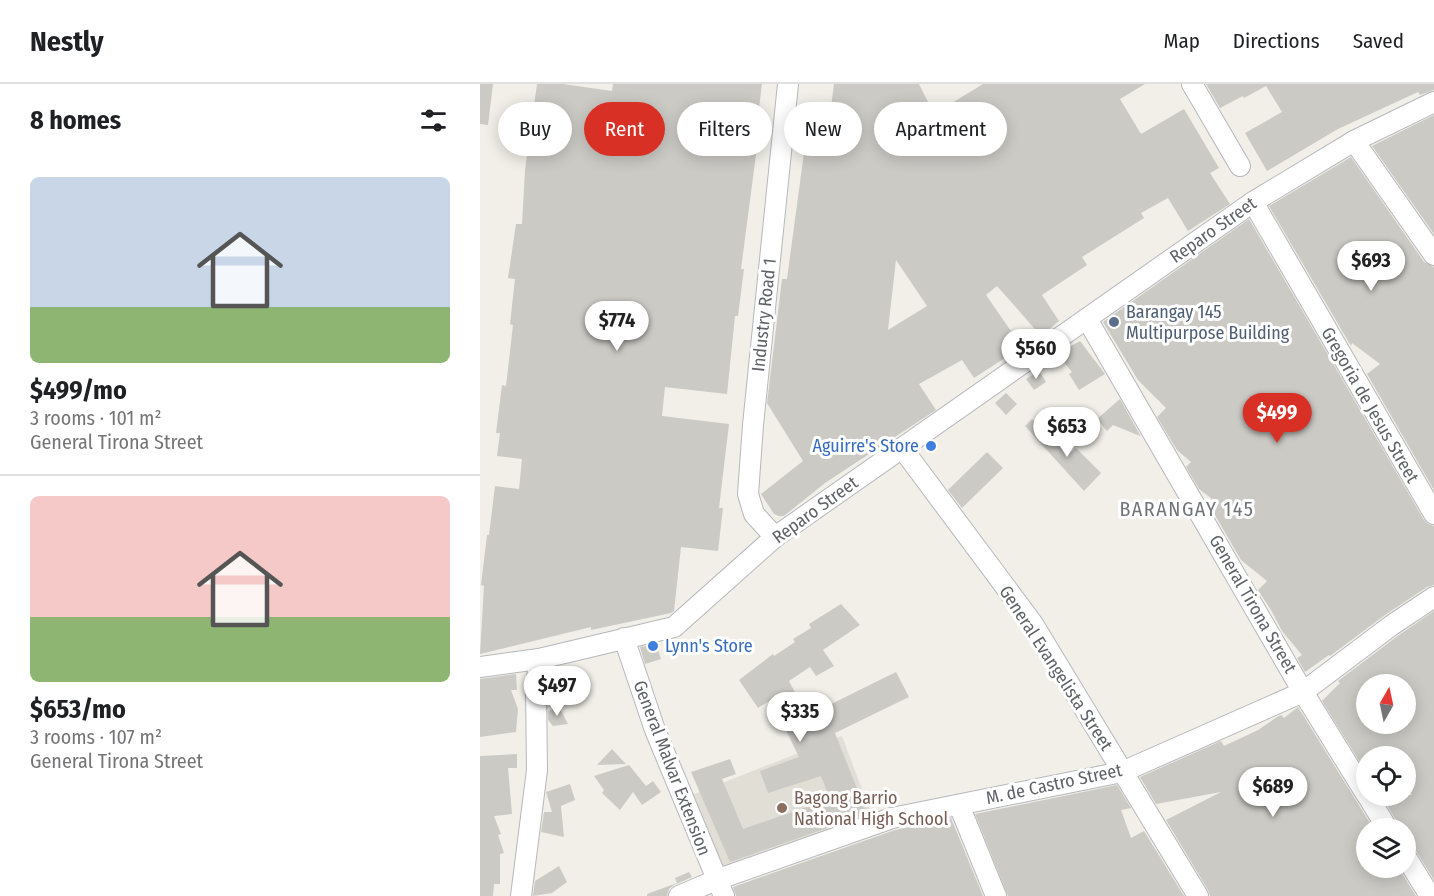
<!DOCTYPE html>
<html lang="en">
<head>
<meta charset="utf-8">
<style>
  :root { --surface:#fff; --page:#f2f2f2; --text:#202124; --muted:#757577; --line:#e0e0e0; --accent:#d93025 }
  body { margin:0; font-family:"Fira Sans Condensed",sans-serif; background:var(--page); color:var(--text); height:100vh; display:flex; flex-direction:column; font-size:22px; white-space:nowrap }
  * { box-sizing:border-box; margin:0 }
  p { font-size:20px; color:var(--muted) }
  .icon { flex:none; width:33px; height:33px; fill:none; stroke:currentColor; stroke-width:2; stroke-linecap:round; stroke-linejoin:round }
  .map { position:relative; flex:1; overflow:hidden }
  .side { display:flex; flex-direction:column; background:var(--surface); width:480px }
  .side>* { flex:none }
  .top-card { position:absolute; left:18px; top:18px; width:570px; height:54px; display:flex; gap:12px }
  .needle { width:39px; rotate:9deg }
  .tools { position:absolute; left:876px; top:590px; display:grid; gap:12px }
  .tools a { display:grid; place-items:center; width:60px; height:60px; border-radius:50%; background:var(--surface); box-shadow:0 3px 15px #0003; font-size:30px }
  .price { position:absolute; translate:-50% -51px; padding:0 14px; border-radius:21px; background:#fff; color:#222; font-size:20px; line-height:39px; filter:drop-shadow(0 2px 3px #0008) }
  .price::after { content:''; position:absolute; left:50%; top:36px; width:18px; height:14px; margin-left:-9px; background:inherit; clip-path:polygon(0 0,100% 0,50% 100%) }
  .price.selected { background:var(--accent); color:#fff }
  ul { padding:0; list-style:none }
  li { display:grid; align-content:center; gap:12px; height:318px; padding:0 30px }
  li+li { border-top:2px solid var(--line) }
  li span { display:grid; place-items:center; height:186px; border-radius:9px; color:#555 }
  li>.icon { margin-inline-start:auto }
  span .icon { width:108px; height:108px; fill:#fffc; stroke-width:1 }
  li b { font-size:26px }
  h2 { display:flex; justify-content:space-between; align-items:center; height:72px; padding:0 30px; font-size:26px }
  .pill { padding:0 21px; border-radius:27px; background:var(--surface); box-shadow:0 3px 15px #0003; font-size:21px; line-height:54px }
  .pill.selected { background:var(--accent); color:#fff }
  header { display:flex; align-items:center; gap:36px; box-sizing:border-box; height:84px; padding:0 30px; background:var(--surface); border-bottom:2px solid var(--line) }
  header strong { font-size:28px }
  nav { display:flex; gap:33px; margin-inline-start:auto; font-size:21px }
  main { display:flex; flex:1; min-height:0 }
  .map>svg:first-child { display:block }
  .education { fill:#e1ded6 }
  .building { fill:#cccac5; fill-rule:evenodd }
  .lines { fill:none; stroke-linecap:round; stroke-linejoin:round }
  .minor-casing { stroke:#b5b8bc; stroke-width:22 }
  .minor { stroke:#fff; stroke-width:20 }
  .service-dot { fill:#5c6f8a; stroke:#fff; stroke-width:2 }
  .shop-dot { fill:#3f7fe0; stroke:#fff; stroke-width:2 }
  .education-dot { fill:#8d6e63; stroke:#fff; stroke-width:2 }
  .labels { text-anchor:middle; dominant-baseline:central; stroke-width:6; stroke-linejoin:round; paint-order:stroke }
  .street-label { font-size:18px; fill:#5f6368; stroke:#fff }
  .service-label { font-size:18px; fill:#4e5e75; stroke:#fff; text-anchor:start }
  .shop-label { font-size:18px; fill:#366cbe; stroke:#fff; text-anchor:end }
  .education-label { font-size:18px; fill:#785e54; stroke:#fff; text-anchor:start }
  .neighbourhood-label { font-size:20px; letter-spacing:1.5px; fill:#70757a; stroke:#fff }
</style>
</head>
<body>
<header>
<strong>Nestly</strong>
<nav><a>Map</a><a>Directions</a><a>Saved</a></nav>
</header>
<main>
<section class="side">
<h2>8 homes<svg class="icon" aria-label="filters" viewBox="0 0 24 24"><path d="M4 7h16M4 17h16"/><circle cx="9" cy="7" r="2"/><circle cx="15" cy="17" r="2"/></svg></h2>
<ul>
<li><span style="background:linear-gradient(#c9d6e8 70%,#8fb573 0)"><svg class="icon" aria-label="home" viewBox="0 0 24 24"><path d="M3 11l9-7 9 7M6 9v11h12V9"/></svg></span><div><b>$499/mo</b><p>3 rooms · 101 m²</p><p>General Tirona Street</p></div></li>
<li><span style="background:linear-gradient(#f6c9c9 65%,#8fb573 0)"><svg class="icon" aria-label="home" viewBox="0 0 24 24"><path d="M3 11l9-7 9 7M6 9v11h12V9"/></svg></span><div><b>$653/mo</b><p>3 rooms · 107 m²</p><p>General Tirona Street</p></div></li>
</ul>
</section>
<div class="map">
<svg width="954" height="812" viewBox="0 0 954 812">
  <rect width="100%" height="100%" fill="#f1efe8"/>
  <polygon class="education" points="362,652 393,735 243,789 209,712"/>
  <g class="building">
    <polygon points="0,0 13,0 8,41 0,40"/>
    <polygon points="57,0 83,0 132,7 133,0 282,0 279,24 282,25 261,185 264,185 258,232 255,232 247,310 185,303 182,332 249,340 239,424 243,424 238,467 201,463 194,527 191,529 111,546 111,543 0,570 4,502 1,501 7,451 9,451 15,402 39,405 42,375 17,372 20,349 16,349 22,301 26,302 33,241 30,240 35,195 28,194 36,140 42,140 45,86"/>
    <path d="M354,0H439L454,30L503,0H665L640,15L661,50L704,25L739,84L730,89L750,120L708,147L688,114L661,129L664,134L602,173L607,181L562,211L579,237L561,252L517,202L506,211L542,263L494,294L482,276L439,300L456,326L345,399L304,432H299L294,430L281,410L323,377L287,319L302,195H307L325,61L315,60L319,27L350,31ZM416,176L447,222L408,246Z"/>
    <polygon points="726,0 954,0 954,6 940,11 938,8 858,45 787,87 765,49 802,28 786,2 764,14 763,12 740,24"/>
    <polygon points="954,31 954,150 892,62"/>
    <polygon points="871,73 944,178 954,183 954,406 887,290 900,280 872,259 871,262 789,122"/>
    <polygon points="769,135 944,436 948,440 954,442 954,501 947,503 905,531 850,572 849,571 825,588 817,574 822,571 802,547 791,526 778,506 787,497 761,476 732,426 729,419 732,415 719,405 706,383 711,378 697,366 677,333 686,324 658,296 623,238"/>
    <polygon points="600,257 625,290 599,306 589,290 592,288 577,270"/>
    <polygon points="559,287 566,298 554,306 546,295"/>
    <polygon points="526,309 537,320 526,331 515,319"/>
    <polygon points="640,315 660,351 660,352 633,341 627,347 617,335"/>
    <polygon points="589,332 599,346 589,355 579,341"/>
    <polygon points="552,335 588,371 596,364 621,389 604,407 545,342"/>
    <polygon points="507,368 523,384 482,424 468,406"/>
    <polygon points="361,520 380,541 343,566 354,582 336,592 330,583 309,597 322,622 324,621 329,631 416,588 429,613 355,649 387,730 250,778 211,688 250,675 256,690 242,695 263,745 350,715 341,692 288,709 280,687 319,673 291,616 278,624 259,596 293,570 294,572 315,558 313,555 331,544 329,540"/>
    <path d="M954,527V796L936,767L931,762L926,761V744H919L917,738L901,711H932L926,700V672H886V688L842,617L860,599L858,597L919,551ZM886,600H926V639H886Z"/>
    <polygon points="176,560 181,575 165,580 160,563"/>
    <polygon points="36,590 37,606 31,606 38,625 36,648 0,653 0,595"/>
    <polygon points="79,623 88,640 73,642 68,636 68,627"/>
    <polygon points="818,623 893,744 886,744 886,783 918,783 936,812 730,812 728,806 686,736 741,708 676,720 660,693 741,657 744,662 778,646 797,633 801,631 804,634"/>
    <polygon points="132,665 146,680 117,681"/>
    <polygon points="37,670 37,684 28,684 32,730 14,732 21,750 18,751 24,769 20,770 20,800 14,800 13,812 0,812 0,672"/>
    <polygon points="149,681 166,702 173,697 181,708 162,721 153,708 140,726 122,709 124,706 114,692"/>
    <polygon points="90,700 95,716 81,722 84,753 61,748 64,728 72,728 66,708"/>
    <polygon points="637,701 651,724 641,726 651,754 664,747 704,812 528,812 495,730"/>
    <polygon points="471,734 503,812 256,812 253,803 415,746"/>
    <polygon points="79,782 87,798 72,809 53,812 55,797"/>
    <polygon points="209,788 212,793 194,801 189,805 187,812 167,812 167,810 197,799 195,794"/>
  </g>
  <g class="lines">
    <g class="minor-casing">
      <g id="minor">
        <polyline points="712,0 760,82"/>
        <polyline points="874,57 954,171"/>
        <polyline points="773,118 954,430"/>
        <polyline points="607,235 823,608 886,710"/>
        <polyline points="422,364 553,540 718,812"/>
        <polyline points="295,453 274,430 268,410 273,341 308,0"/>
        <polyline points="144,554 175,646 244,812"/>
        <polyline points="0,583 59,575 194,543 295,453 773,118 874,57 954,18"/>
        <polyline points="887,711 907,744"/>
        <polyline points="479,721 516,812"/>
        <polyline points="926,773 950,812"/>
        <polyline points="41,812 57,686 56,606 59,575"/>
        <polyline points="199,812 236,796 412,734 642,688 823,608 912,541 954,513"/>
      </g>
    </g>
    <use href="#minor" class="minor"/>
  </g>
  <circle class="service-dot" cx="634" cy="238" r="6"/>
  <g class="shop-dot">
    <circle cx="451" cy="362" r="6"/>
    <circle cx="173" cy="562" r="6"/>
  </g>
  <circle class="education-dot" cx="302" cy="724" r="6"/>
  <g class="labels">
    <g class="street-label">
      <text transform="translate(733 146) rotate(-35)">Reparo Street</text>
      <text transform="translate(284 231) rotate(-84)">Industry Road 1</text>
      <text transform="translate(890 321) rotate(60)">Gregoria de Jesus Street</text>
      <text transform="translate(335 426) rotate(-36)">Reparo Street</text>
      <text transform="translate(773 520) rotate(60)">General Tirona Street</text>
      <text transform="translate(576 584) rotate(57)">General Evangelista Street</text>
      <text transform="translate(192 684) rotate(69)">General Malvar Extension</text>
      <text transform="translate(574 700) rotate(-12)">M. de Castro Street</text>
    </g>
    <g class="service-label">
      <text x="646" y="228">Barangay 145<tspan x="646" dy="21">Multipurpose Building</tspan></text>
    </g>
    <g class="shop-label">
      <text x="439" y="362">Aguirre's Store</text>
      <text x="185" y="562" text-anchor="start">Lynn's Store</text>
    </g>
    <g class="education-label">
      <text x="314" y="714">Bagong Barrio<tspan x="314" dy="21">National High School</tspan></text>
    </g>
    <g class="neighbourhood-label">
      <text x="707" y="425">BARANGAY 145</text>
    </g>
  </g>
</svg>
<div class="tools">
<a><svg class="needle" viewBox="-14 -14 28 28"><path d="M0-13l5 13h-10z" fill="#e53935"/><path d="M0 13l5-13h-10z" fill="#757577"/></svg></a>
<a><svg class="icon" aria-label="locate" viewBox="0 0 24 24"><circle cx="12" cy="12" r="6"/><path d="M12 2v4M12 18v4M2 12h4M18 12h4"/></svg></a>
<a><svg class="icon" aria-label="layers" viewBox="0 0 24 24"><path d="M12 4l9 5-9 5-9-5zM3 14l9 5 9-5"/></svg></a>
</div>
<b class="price" style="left:891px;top:208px">$693</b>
<b class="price" style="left:137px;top:268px">$774</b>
<b class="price" style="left:556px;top:296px">$560</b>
<b class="price selected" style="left:797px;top:360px">$499</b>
<b class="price" style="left:587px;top:374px">$653</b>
<b class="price" style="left:77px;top:633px">$497</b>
<b class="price" style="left:320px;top:659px">$335</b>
<b class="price" style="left:793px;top:734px">$689</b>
<div class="top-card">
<a class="pill">Buy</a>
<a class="pill selected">Rent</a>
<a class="pill">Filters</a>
<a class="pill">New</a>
<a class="pill">Apartment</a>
</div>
</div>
</main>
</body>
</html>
